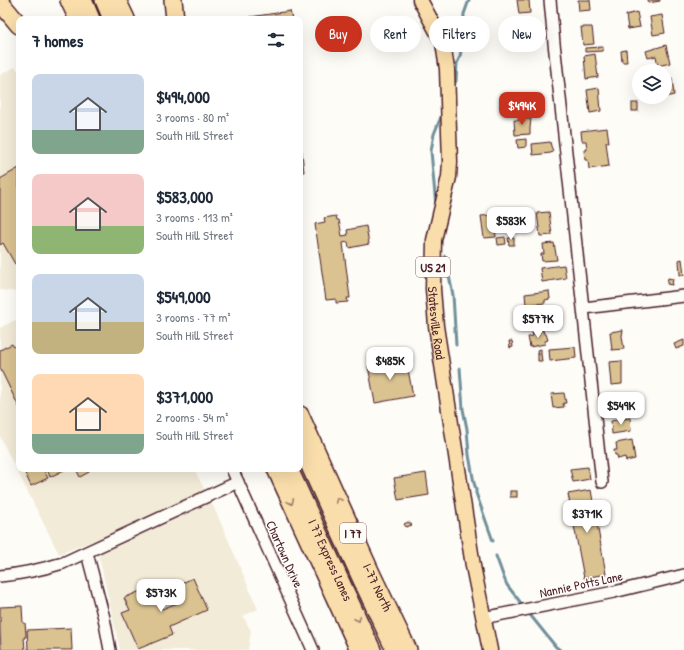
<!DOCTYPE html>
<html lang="en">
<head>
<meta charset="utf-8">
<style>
  :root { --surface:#fff; --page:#f2f2f3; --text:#1f2937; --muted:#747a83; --accent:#c8321e }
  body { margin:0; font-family:"Patrick Hand",sans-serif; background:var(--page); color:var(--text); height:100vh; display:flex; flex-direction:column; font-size:15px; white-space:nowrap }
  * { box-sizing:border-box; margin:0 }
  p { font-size:13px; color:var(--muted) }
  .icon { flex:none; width:22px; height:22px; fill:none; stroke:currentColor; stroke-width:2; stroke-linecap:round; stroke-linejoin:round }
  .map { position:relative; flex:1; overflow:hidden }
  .panel { position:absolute; left:16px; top:16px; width:287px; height:456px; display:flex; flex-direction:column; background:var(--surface); border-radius:8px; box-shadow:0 4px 16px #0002 }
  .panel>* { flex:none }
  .guide { position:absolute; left:315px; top:16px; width:309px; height:36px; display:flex; gap:8px }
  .tools { position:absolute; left:632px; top:64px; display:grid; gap:8px }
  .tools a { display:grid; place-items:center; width:40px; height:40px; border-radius:50%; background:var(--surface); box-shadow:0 4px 16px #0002; font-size:20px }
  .price { position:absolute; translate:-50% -34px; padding:0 9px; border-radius:8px; background:#fff; color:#222; font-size:13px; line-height:26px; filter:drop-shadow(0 1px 2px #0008) }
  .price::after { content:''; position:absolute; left:50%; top:24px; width:12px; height:9px; margin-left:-6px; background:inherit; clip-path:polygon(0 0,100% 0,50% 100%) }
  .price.current { background:var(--accent); color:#fff }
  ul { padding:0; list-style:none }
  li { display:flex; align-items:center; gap:12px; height:100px; padding:0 16px }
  li span { display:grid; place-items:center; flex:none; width:112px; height:80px; border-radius:8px; color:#555 }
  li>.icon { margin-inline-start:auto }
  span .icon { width:48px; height:48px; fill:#fffc; stroke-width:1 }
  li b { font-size:17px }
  h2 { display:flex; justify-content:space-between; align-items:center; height:48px; padding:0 16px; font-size:17px }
  .tag { padding:0 14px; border-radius:18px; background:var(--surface); box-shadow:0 4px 16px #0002; font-size:14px; line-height:36px }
  .tag.current { background:var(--accent); color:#fff }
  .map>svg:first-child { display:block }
  .built { fill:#f2ebd8 }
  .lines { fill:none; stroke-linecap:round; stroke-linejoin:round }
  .stream { stroke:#71909b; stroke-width:3 }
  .building { fill:#dac291; stroke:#4a1f2b }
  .minor-casing { stroke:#4a1f2b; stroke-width:14 }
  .major-casing { stroke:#4a1f2b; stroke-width:17 }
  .highway-casing { stroke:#4a1f2b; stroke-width:20 }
  .minor { stroke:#fdfcf7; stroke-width:11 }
  .major { stroke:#f9ddab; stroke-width:14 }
  .highway { stroke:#f9ddab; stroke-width:17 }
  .oneway { stroke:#a27e6b }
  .labels { text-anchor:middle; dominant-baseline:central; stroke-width:3; stroke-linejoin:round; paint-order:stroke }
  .shield { fill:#fdfcf7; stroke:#806168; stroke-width:1 }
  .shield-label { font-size:12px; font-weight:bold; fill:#4a1f2b }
  .street-label { font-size:13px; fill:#4a1f2b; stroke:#fdfcf7 }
</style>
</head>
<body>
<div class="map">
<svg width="684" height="650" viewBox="0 0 684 650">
  <rect width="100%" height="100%" fill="#fdfcf7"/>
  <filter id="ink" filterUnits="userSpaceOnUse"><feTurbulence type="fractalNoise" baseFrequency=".025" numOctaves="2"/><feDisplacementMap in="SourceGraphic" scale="8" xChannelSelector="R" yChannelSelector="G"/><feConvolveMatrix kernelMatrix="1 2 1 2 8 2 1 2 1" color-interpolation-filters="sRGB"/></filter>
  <g filter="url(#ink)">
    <g class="built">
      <polygon points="15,67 19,72 19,292 0,290 0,75"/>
      <polygon points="15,320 19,324 19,469 194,469 217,514 258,609 243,616 251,631 248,650 120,650 100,561 93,541 59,554 0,437 0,418 1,417 0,415 0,328"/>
    </g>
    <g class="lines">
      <g class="stream">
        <polyline points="453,86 456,81 457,63 460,57 463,36 464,14 469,0"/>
        <polyline points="436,206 431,151 434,134 443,112"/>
        <polyline points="445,256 453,295 456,345"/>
        <polyline points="460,368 463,409 467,429 469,455 474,483 476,489 476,493 493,541"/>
        <polyline points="496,556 504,578 507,585 524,607"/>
        <polyline points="527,611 556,647 560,650"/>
      </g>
    </g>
    <g class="building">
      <polygon points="517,0 529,0 530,13 519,14"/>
      <polygon points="578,0 590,0 591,10 579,11"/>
      <polygon points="648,0 660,0 660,1 648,3"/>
      <polygon points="290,11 292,19 250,19 250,17"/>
      <polygon points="637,12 640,27 628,29 626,15"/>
      <polygon points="662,15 665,33 653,35 650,17"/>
      <polygon points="581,27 592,27 594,44 583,45"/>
      <polygon points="666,45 670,63 658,66 656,56 648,58 646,51"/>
      <polygon points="603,47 603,51 585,52 585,48"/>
      <polygon points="626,50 627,62 622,62 621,51"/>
      <polygon points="595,54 598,77 586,79 584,56"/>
      <polygon points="665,78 672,78 674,95 665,97"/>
      <polygon points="599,88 601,111 590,113 587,90"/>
      <rect x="632" y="103" width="6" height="8"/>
      <polygon points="520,116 526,116 527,119 531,119 530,128 530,134 515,135 514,120 520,120"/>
      <polygon points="607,128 609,142 606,142 609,166 589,169 588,160 585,160 584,150 587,150 586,141 582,141 581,131"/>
      <polygon points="300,135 304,172 300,172"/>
      <polygon points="526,139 526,147 518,148 517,140"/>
      <polygon points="550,142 551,146 553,151 551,153 533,155 532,144"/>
      <polygon points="19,168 19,262 15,264 3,243 0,245 0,179"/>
      <polygon points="549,212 552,235 540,236 537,213"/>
      <polygon points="494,215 496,237 484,238 481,216"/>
      <polygon points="336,216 337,220 339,220 342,236 348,235 347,230 366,226 369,244 349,248 348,242 343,243 350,298 347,298 348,302 336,303 336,299 326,300 315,224 325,222 324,218"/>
      <polygon points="505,237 506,244 498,245 497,238"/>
      <polygon points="508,238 514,238 514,245 509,245"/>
      <polygon points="554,243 557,260 542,261 541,254 544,254 543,244"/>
      <polygon points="682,259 684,275 680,275 679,260"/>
      <polygon points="564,265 566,278 542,282 540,268"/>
      <polygon points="668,278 673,279 672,285 667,284"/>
      <polygon points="549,291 550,299 545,300 545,303 526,305 525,294"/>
      <polygon points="543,330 544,334 546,334 548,340 545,341 545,344 530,347 528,337 533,336 532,333"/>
      <polygon points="623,330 622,336 624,349 612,350 610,332"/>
      <polygon points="684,340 684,346 676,349 674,344"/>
      <polygon points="509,341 512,341 513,347 510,348"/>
      <polygon points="12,344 14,347 17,346 19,351 19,407 0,368 0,350"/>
      <polygon points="575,347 576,358 550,361 549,349"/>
      <polygon points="541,349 541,354 538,354 537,350"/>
      <polygon points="538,354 541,354 542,361 538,361"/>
      <polygon points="406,359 413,396 375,403 368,366"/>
      <polygon points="622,361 622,384 611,385 609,362"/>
      <polygon points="564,393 566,403 563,403 564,407 553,408 551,394"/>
      <polygon points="630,418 631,431 612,434 611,421"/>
      <polygon points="632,440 635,459 626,461 625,457 618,459 617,455 615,455 614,450 617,450 616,443"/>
      <polygon points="588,467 590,479 573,482 570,469"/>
      <polygon points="23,469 43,469 48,478 31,486"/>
      <polygon points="47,469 66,469 50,477"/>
      <polygon points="76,469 87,469 89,472 80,477"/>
      <polygon points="426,473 429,495 398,500 394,478"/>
      <polygon points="591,490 606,574 584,578 568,494"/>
      <rect x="510" y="491" width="7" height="6"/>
      <polygon points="408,522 412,525 406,527 404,524"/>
      <polygon points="193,578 207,610 169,627 172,635 138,649 122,613 130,610 124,598 152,586 162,609 177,603 172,590 179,587 178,585"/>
      <polygon points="22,606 23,623 25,623 26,634 26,637 24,637 25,650 1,650 0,630 0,607"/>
      <polygon points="71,628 72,650 28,650 27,630"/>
    </g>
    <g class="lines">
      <g class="minor-casing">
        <g id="minor">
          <polyline points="550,0 554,43 602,482"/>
          <polyline points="584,308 684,296"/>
          <polyline points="232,469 313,650"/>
          <polyline points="87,553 104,618 110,650"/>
          <path d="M0,576C22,574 43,569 63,563L238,482"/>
          <polyline points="483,618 614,592 684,575"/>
        </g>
      </g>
      <g class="major-casing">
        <g id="major">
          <path id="s1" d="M420,0L443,43L447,69L450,162L449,177L434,240L433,289L436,326L473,566L490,650"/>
        </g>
      </g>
      <g class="highway-casing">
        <g id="highway">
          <polyline points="69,0 78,19"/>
          <polyline points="83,0 91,19"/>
          <polyline points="104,0 112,19"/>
          <polyline points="117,0 126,19"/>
          <polyline points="173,0 175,19"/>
          <polyline points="0,2 19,25"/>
          <path id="s2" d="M300,415L371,573L408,650"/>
          <polyline points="300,444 361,578 395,650"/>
          <polyline points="276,469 359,650"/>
          <path id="s3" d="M289,469L372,650"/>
        </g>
      </g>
      <use href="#minor" class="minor"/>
      <use href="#major" class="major"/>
      <use href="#highway" class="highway"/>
    </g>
    <defs><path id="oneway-chevron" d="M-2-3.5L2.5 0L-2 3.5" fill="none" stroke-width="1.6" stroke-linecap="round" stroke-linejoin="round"/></defs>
    <g class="oneway">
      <use href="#oneway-chevron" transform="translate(338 500) rotate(-115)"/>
      <use href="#oneway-chevron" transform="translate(291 502) rotate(66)"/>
      <use href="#oneway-chevron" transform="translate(358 619) rotate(65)"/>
    </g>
  </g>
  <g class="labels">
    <g class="shield">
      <rect x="416" y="257" width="34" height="20" rx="3"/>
      <rect x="340" y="523" width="26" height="20" rx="3"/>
    </g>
    <g class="shield-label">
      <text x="433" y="267">US 21</text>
      <text x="353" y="533">I 77</text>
    </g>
    <g class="street-label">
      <text stroke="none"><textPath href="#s1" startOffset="331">Statesville Road</textPath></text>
      <text transform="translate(285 554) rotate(66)">Chartown Drive</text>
      <text stroke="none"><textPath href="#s3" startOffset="100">I 77 Express Lanes</textPath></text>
      <text transform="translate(581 584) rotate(-12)">Nannie Potts Lane</text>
      <text stroke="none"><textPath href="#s2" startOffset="189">I-77 North</textPath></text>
    </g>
  </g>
</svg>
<div class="tools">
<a><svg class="icon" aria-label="layers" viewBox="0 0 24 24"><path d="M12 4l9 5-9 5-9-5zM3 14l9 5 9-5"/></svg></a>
</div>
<b class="price current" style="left:522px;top:126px">$494K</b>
<b class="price" style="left:511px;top:241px">$583K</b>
<b class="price" style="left:538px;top:339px">$577K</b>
<b class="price" style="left:390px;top:381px">$485K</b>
<b class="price" style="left:621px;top:426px">$549K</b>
<b class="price" style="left:587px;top:534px">$371K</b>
<b class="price" style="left:161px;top:613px">$573K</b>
<div class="guide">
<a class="tag current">Buy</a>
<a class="tag">Rent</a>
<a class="tag">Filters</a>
<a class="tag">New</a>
</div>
<section class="panel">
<h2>7 homes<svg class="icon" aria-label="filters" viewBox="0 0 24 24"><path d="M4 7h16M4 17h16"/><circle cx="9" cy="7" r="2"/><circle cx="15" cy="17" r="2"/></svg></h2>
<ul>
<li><span style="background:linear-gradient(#c9d6e8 70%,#7fa58c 0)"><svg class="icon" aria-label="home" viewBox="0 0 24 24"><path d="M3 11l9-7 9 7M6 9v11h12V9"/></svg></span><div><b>$494,000</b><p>3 rooms · 80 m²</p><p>South Hill Street</p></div></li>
<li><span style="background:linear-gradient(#f6c9c9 65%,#8fb573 0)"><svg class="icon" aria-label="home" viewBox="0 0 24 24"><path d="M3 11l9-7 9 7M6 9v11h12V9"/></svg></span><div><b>$583,000</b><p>3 rooms · 113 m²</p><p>South Hill Street</p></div></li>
<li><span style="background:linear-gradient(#c9d6e8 60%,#c2b280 0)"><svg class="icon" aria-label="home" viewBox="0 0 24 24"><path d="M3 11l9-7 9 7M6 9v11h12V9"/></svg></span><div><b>$549,000</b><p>3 rooms · 77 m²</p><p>South Hill Street</p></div></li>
<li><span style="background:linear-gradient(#ffd9b3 75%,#7fa58c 0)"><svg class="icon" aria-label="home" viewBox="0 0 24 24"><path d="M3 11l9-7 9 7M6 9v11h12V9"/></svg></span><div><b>$371,000</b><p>2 rooms · 54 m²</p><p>South Hill Street</p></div></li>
</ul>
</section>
</div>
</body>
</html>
